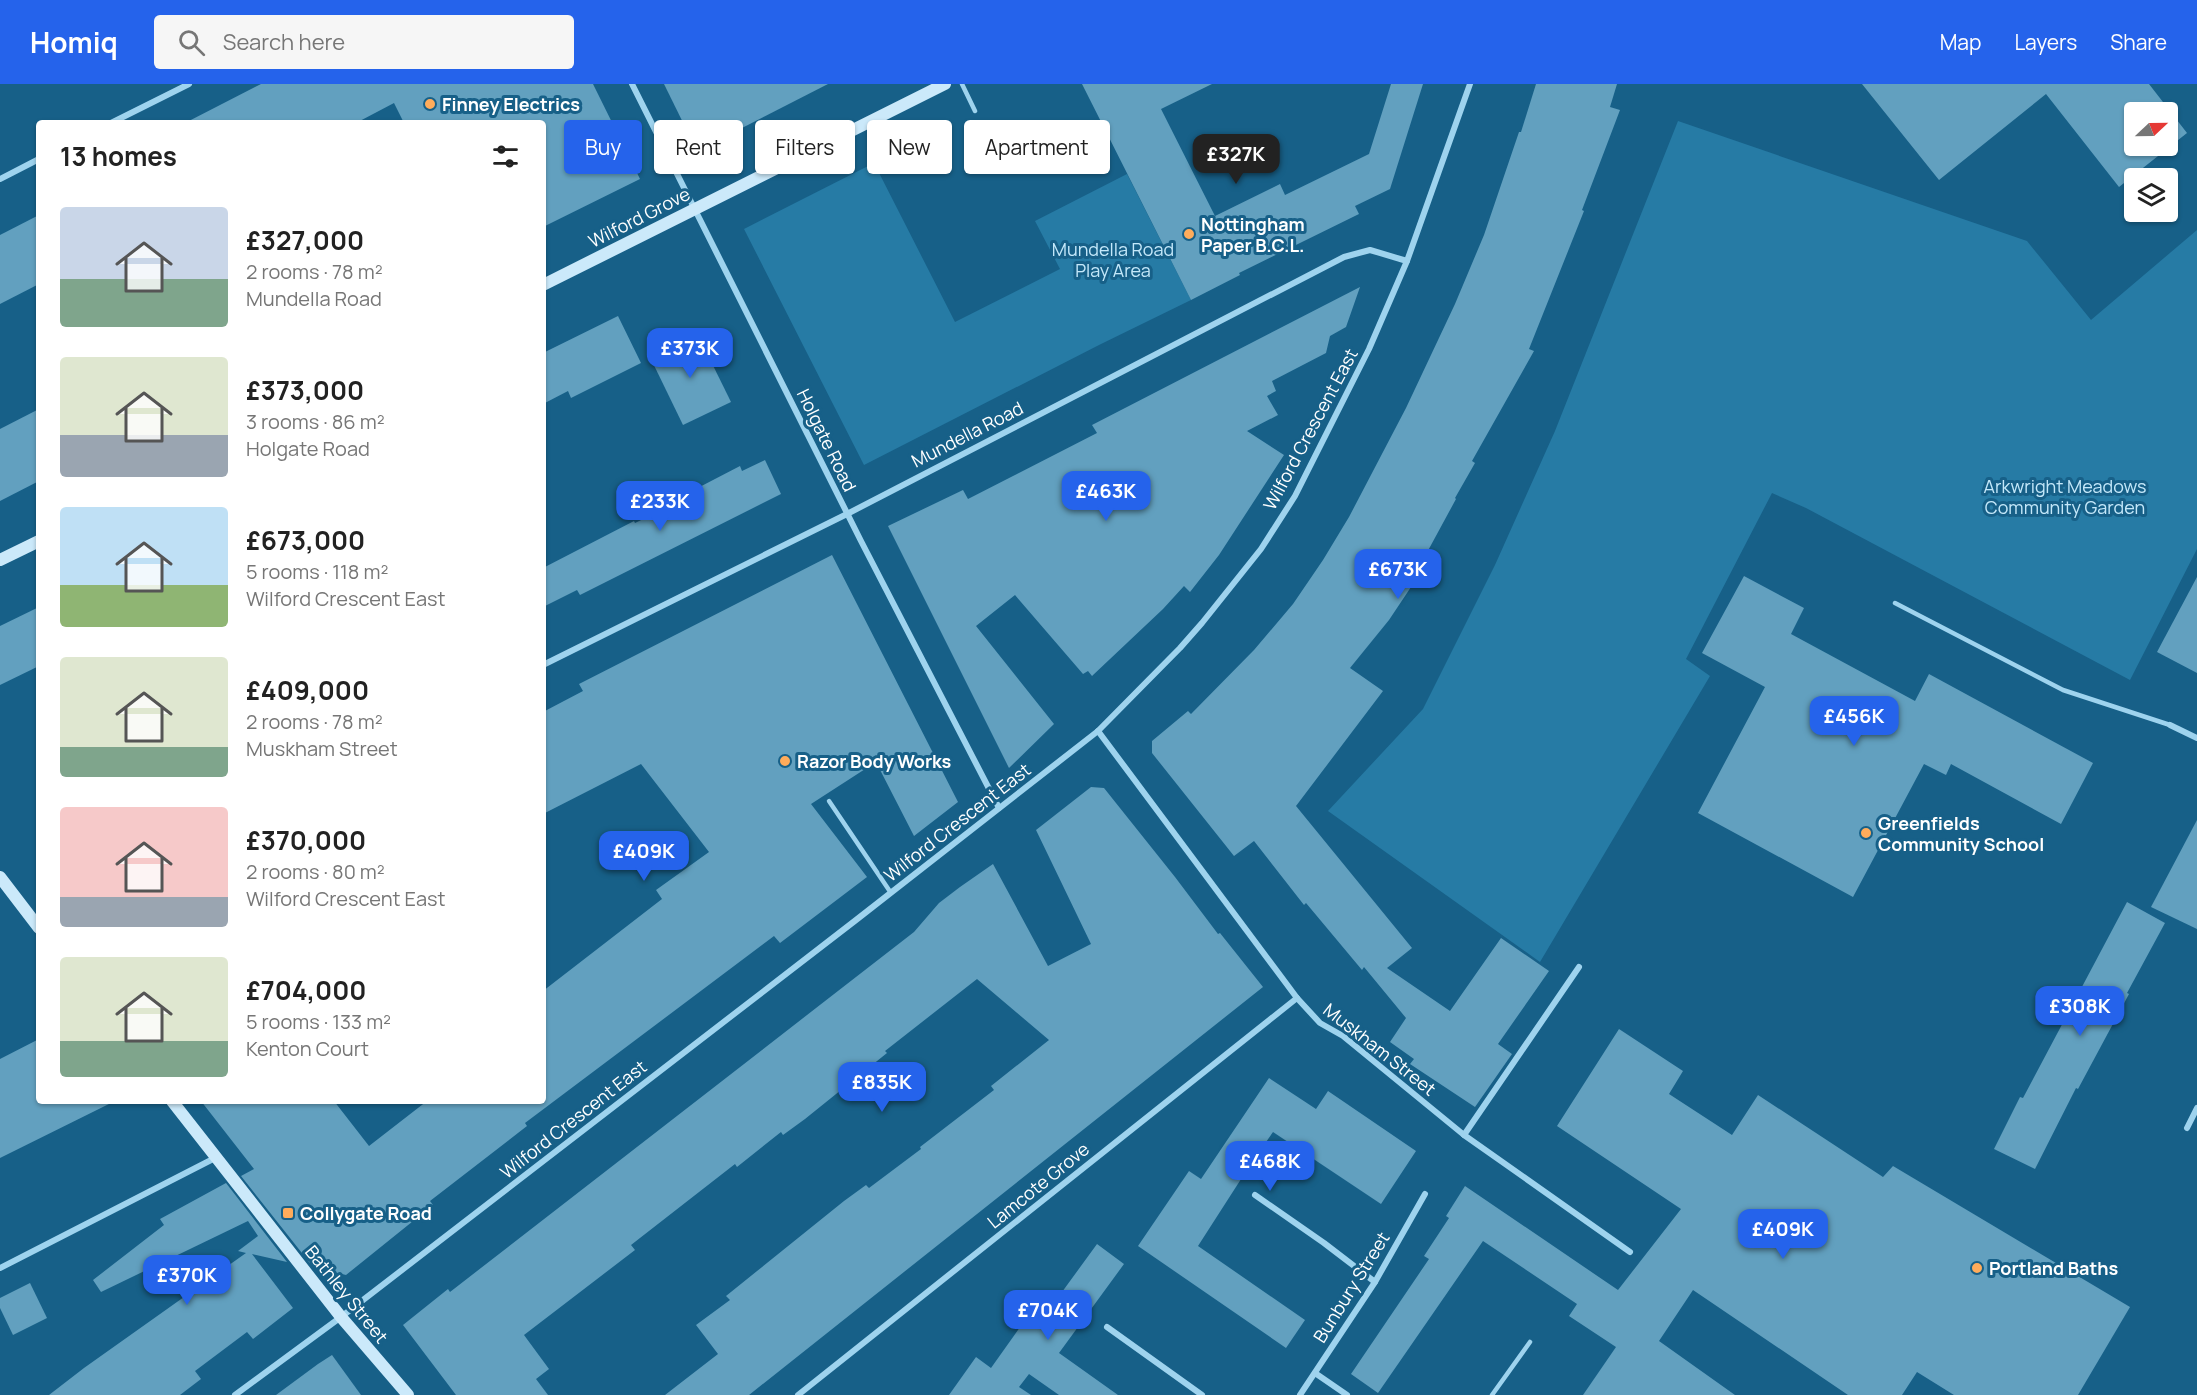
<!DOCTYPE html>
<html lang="en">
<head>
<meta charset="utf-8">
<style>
  :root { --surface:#fff; --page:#f6f6f6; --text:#222; --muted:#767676; --accent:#2563eb }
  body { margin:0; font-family:Manrope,sans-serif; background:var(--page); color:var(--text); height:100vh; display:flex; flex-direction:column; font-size:22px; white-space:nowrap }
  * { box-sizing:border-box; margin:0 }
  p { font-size:20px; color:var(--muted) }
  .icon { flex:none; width:33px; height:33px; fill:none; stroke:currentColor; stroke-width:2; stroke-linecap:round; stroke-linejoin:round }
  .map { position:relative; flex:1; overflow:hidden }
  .sheet { position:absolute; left:36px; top:36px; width:510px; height:984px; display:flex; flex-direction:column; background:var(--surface); border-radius:6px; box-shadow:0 2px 4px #0004 }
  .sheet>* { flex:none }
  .top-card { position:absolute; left:564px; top:36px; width:570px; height:54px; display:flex; gap:12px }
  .needle { width:39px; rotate:68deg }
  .buttons { position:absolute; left:2124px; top:18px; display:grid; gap:12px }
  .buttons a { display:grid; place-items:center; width:54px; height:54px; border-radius:6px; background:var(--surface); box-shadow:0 2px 4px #0004; font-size:30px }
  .price { position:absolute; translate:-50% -51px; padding:0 14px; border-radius:12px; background:var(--accent); color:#fff; font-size:20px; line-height:39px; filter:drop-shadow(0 2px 3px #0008) }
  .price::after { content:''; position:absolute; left:50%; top:36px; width:18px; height:14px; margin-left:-9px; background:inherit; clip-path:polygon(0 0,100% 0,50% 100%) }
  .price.current { background:#222; color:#fff }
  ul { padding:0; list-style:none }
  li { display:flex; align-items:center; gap:18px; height:150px; padding:0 24px }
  li span { display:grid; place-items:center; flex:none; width:168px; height:120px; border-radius:6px; color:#555 }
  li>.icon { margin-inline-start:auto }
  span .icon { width:72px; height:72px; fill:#fffc; stroke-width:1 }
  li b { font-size:26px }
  h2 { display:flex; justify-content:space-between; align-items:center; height:72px; padding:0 24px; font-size:26px }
  .chip { padding:0 21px; border-radius:6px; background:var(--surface); box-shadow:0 2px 4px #0004; font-size:21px; line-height:54px }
  .chip.current { background:var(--accent); color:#fff }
  header { display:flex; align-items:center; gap:36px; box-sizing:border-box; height:84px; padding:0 30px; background:var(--accent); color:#fff }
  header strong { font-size:28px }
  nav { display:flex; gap:33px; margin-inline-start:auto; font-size:21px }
  .search { width:420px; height:54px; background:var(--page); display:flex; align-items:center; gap:15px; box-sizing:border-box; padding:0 21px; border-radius:6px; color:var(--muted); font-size:22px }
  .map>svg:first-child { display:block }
  .green { fill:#267ba5 }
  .building { fill:#62a0bf; fill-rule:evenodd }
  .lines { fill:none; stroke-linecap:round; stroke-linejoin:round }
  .lane { stroke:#9ed3ee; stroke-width:4.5 }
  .street { stroke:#9ed3ee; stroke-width:6 }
  .secondary { stroke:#cbe9fa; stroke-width:12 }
  .poi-dot { fill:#ffac5b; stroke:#176088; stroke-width:2 }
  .labels { text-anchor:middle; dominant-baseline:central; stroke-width:6; stroke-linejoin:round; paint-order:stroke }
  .poi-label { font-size:18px; font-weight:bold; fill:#fff; stroke:#176088; text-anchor:start }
  .street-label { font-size:18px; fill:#fff; stroke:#176088 }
  .park-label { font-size:18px; fill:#c4e8fa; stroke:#176088 }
</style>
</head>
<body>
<header>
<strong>Homiq</strong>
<div class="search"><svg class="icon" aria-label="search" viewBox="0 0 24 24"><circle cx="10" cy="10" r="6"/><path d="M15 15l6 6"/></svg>Search here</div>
<nav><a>Map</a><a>Layers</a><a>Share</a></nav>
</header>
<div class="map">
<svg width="2197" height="1311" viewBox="0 0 2197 1311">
  <rect width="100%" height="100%" fill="#176088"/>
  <g class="green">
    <polygon points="1678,37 2027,157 2091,236 2197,146 2197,465 2130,596 1806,424 1772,409 1686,575 1710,592 1540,878 1328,727 1423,625 1495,481 1555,347"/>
    <polygon points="874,79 955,238 1060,185 1035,137 1127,90 1191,216 1099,261 864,381 744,145"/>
  </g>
  <g class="building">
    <polygon points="261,0 593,0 640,95 543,143 543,39 404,39 394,19 356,39 185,39"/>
    <polygon points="664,0 828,0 697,67"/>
    <polygon points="1082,0 1212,0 1161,25 1215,132 1280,100 1285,111 1369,70 1391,0 1423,0 1390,105 1355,122 1359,130 1239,189 1240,191 1191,216"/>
    <polygon points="1536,0 1617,0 1610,23 1620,26 1582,126 1584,127 1529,265 1534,267 1472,377 1475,379 1455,414 1456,415 1424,474 1417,494 1389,536 1350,584 1383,607 1296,722 1412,864 1387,884 1450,927 1501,854 1549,887 1498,960 1512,970 1475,1023 1410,980 1414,975 1390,958 1406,934 1364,883 1362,886 1306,819 1304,821 1254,757 1234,772 1152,669 1152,657 1188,627 1191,630 1254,566 1293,520 1323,476 1349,433 1406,324 1455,220 1484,151 1519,48 1521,48"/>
    <path d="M1862,0H2149L2187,49L2119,103L2046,10L1939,96ZM2134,28H2168V62H2134Z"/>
    <polygon points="39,131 39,200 0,220 0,151"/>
    <polygon points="1360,203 1346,243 1330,252 1326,269 1272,297 1276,307 1267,312 1278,331 1247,347 1284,371 1219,471 1190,508 1184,502 1163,525 1092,592 1088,587 1083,590 1015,511 976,542 1054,640 1009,684 888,442 963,406 968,415 1013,392 1097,349 1092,341"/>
    <polygon points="618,232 641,279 571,314 568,307 543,320 543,269"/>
    <polygon points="697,249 731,318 683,341 650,273"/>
    <polygon points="39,325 39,397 0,417 0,345"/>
    <polygon points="765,376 781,410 580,511 577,506 543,523 543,484 634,437 635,439 691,412 688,409 740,382 742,387"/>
    <polygon points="832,471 958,718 914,752 876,678 811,720 867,793 780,859 774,852 525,1039 527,1042 430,1117 433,1121 346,1191 313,1183 241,1092 254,1085 201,1017 334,1017 369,1062 427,1017 543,1017 543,907 662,815 656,806 709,768 641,680 543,730 543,628 583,607 579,600"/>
    <polygon points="1744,492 1804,524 1791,550 1915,617 1929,590 2093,679 2061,740 1951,680 1946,691 1924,680 1853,813 1698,729 1765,603 1702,569"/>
    <polygon points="2197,493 2197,589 2157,568"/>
    <polygon points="39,523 39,582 0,601 0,542"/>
    <polygon points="1091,703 1104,704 1175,793 1218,850 1220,849 1263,903 749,1311 665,1311 718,1270 696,1241 730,1216 726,1212 844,1117 866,1101 869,1104 921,1065 920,1063 994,1006 991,1002 1049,956 977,895 885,967 887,969 805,1035 783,1051 781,1048 737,1083 735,1080 631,1161 635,1166 524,1251 549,1285 536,1295 548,1311 456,1311 403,1241 448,1205 450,1208 914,848 939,819 960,803 993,780 1048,882 1091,860 1036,746"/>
    <polygon points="2197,736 2197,845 2151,823"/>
    <polygon points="2127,818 2165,839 2127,909 2129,910 2078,1005 2076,1004 2035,1085 1994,1065 2020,1013 2023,1014"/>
    <polygon points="1619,945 1683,987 1669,1010 1732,1051 1758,1011 1883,1093 1893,1082 2130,1223 2078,1311 1954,1311 1917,1288 1902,1311 1848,1311 1693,1206 1659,1257 1735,1311 1583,1311 1616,1263 1569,1232 1577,1220 1483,1157 1378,1309 1351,1290 1429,1175 1424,1172 1449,1134 1446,1132 1465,1102 1618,1206 1681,1125 1557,1042"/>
    <polygon points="39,955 39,1017 115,1017 0,1074 0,975"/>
    <polygon points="1269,994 1316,1025 1328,1007 1416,1067 1381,1120 1273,1048 1252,1078 1198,1162 1305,1236 1286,1264 1138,1162 1189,1087 1201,1095"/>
    <polygon points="226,1099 287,1178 252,1170 293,1224 253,1255 247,1248 195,1287 201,1295 180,1311 49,1311 84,1284 246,1169 238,1167 258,1152 248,1137 101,1208 93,1196 164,1141 160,1135"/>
    <polygon points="1097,1160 1124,1180 1059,1269 1118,1311 1059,1311 1029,1290 1019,1303 1031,1311 949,1311 976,1273 991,1284 1035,1222 1046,1230"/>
    <polygon points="30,1199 47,1234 13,1251 0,1224 0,1214"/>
    <polygon points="332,1271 361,1311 276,1311 318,1280"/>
  </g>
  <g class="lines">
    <g class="lane">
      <polyline points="962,0 975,27"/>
      <polyline points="1895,519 2063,606 2170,641"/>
      <polyline points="829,717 891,809"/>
      <polyline points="1492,1311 1530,1258"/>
    </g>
    <g class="street">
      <polyline points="632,0 861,457 999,724"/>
      <polyline points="111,39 189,0"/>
      <polyline points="0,95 39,75"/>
      <polyline points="543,581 847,430 1344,173 1370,166 1407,177"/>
      <polyline points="2170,641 2197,654"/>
      <polyline points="1098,647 1297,914 1320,939 1343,952 1464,1051 1630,1168"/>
      <polyline points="2187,1044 2197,1024"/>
      <polyline points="1464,1051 1579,883"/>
      <polyline points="1255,1111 1324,1159 1375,1198"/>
      <polyline points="0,1184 215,1074"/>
      <polyline points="1107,1243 1202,1311"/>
      <polyline points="1315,1289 1347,1311"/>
      <polyline points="235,1311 341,1233 856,836 1098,647 1180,564 1202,539 1261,465 1295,412 1369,265 1407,177 1470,0"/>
      <polyline points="798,1311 1297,914"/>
      <polyline points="1300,1311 1375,1198 1425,1110"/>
    </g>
    <g class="secondary">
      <polyline points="543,201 945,0"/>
      <polyline points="0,476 39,457"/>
      <polyline points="0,793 39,844"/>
      <polyline points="172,1017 341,1233 408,1311"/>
    </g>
  </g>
  <g class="poi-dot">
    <circle cx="430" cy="20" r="6"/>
    <circle cx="1189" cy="150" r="6"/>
    <circle cx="785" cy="677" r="6"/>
    <circle cx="1866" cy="749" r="6"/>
    <rect x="282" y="1123" width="12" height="12" rx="3"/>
    <circle cx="1977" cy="1184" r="6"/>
  </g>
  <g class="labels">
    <g class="poi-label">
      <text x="442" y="20">Finney Electrics</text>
      <text x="1201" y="140">Nottingham<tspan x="1201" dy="21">Paper B.C.L.</tspan></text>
      <text x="797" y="677">Razor Body Works</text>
      <text x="1878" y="739">Greenfields<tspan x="1878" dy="21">Community School</tspan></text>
      <text x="300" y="1129">Collygate Road</text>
      <text x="1989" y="1184">Portland Baths</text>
    </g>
    <g class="street-label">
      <text transform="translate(639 133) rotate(-27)">Wilford Grove</text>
      <text transform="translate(1310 345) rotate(-62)">Wilford Crescent East</text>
      <text transform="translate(967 350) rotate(-27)">Mundella Road</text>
      <text transform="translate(827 356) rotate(64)">Holgate Road</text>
      <text transform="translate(957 738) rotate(-38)">Wilford Crescent East</text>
      <text transform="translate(1380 965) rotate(38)">Muskham Street</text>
      <text transform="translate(573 1035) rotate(-38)">Wilford Crescent East</text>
      <text transform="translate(1038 1101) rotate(-39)">Lamcote Grove</text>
      <text transform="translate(1351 1203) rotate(-58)">Bunbury Street</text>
      <text transform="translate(347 1210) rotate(51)">Bathley Street</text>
    </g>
    <g class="park-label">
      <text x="1113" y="165">Mundella Road<tspan x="1113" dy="21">Play Area</tspan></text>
      <text x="2065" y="402">Arkwright Meadows<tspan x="2065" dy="21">Community Garden</tspan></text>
    </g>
  </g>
</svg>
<div class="buttons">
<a><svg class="needle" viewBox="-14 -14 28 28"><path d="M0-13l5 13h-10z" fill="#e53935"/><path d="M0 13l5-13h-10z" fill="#767676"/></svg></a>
<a><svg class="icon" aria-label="layers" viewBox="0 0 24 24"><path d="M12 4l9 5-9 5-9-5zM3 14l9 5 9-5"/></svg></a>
</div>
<b class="price current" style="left:1236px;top:101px">£327K</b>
<b class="price" style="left:690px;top:295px">£373K</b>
<b class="price" style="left:1106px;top:438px">£463K</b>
<b class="price" style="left:660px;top:448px">£233K</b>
<b class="price" style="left:1398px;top:516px">£673K</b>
<b class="price" style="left:1854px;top:663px">£456K</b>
<b class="price" style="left:644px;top:798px">£409K</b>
<b class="price" style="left:2080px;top:953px">£308K</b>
<b class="price" style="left:882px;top:1029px">£835K</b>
<b class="price" style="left:1270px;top:1108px">£468K</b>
<b class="price" style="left:1783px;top:1176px">£409K</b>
<b class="price" style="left:187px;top:1222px">£370K</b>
<b class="price" style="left:1048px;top:1257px">£704K</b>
<div class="top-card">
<a class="chip current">Buy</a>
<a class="chip">Rent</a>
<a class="chip">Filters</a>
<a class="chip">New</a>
<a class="chip">Apartment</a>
</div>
<section class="sheet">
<h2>13 homes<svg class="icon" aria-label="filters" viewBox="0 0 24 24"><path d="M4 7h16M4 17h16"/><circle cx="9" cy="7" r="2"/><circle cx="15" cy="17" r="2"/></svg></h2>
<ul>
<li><span style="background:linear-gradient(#c9d6e8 60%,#7fa58c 0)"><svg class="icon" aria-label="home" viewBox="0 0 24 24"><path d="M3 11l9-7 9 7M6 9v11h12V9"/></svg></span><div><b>£327,000</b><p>2 rooms · 78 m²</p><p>Mundella Road</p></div></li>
<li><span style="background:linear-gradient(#dfe7d0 65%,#9aa5b1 0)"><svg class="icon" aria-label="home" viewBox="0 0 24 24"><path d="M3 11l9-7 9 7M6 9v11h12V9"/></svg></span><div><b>£373,000</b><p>3 rooms · 86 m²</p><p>Holgate Road</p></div></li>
<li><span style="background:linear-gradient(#bfe0f5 65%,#8fb573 0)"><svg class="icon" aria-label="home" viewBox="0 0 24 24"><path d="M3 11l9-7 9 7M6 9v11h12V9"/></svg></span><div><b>£673,000</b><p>5 rooms · 118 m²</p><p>Wilford Crescent East</p></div></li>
<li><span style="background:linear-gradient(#dfe7d0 75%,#7fa58c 0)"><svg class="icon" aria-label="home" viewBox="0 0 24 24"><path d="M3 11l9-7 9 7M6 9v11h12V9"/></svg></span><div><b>£409,000</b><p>2 rooms · 78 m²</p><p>Muskham Street</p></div></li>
<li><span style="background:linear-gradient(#f6c9c9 75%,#9aa5b1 0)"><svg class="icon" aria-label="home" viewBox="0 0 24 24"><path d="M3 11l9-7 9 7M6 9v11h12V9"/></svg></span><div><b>£370,000</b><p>2 rooms · 80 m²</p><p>Wilford Crescent East</p></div></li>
<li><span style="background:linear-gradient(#dfe7d0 70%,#7fa58c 0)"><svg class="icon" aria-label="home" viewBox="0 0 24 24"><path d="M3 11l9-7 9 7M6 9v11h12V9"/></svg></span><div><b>£704,000</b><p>5 rooms · 133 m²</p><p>Kenton Court</p></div></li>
</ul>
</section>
</div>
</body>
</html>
